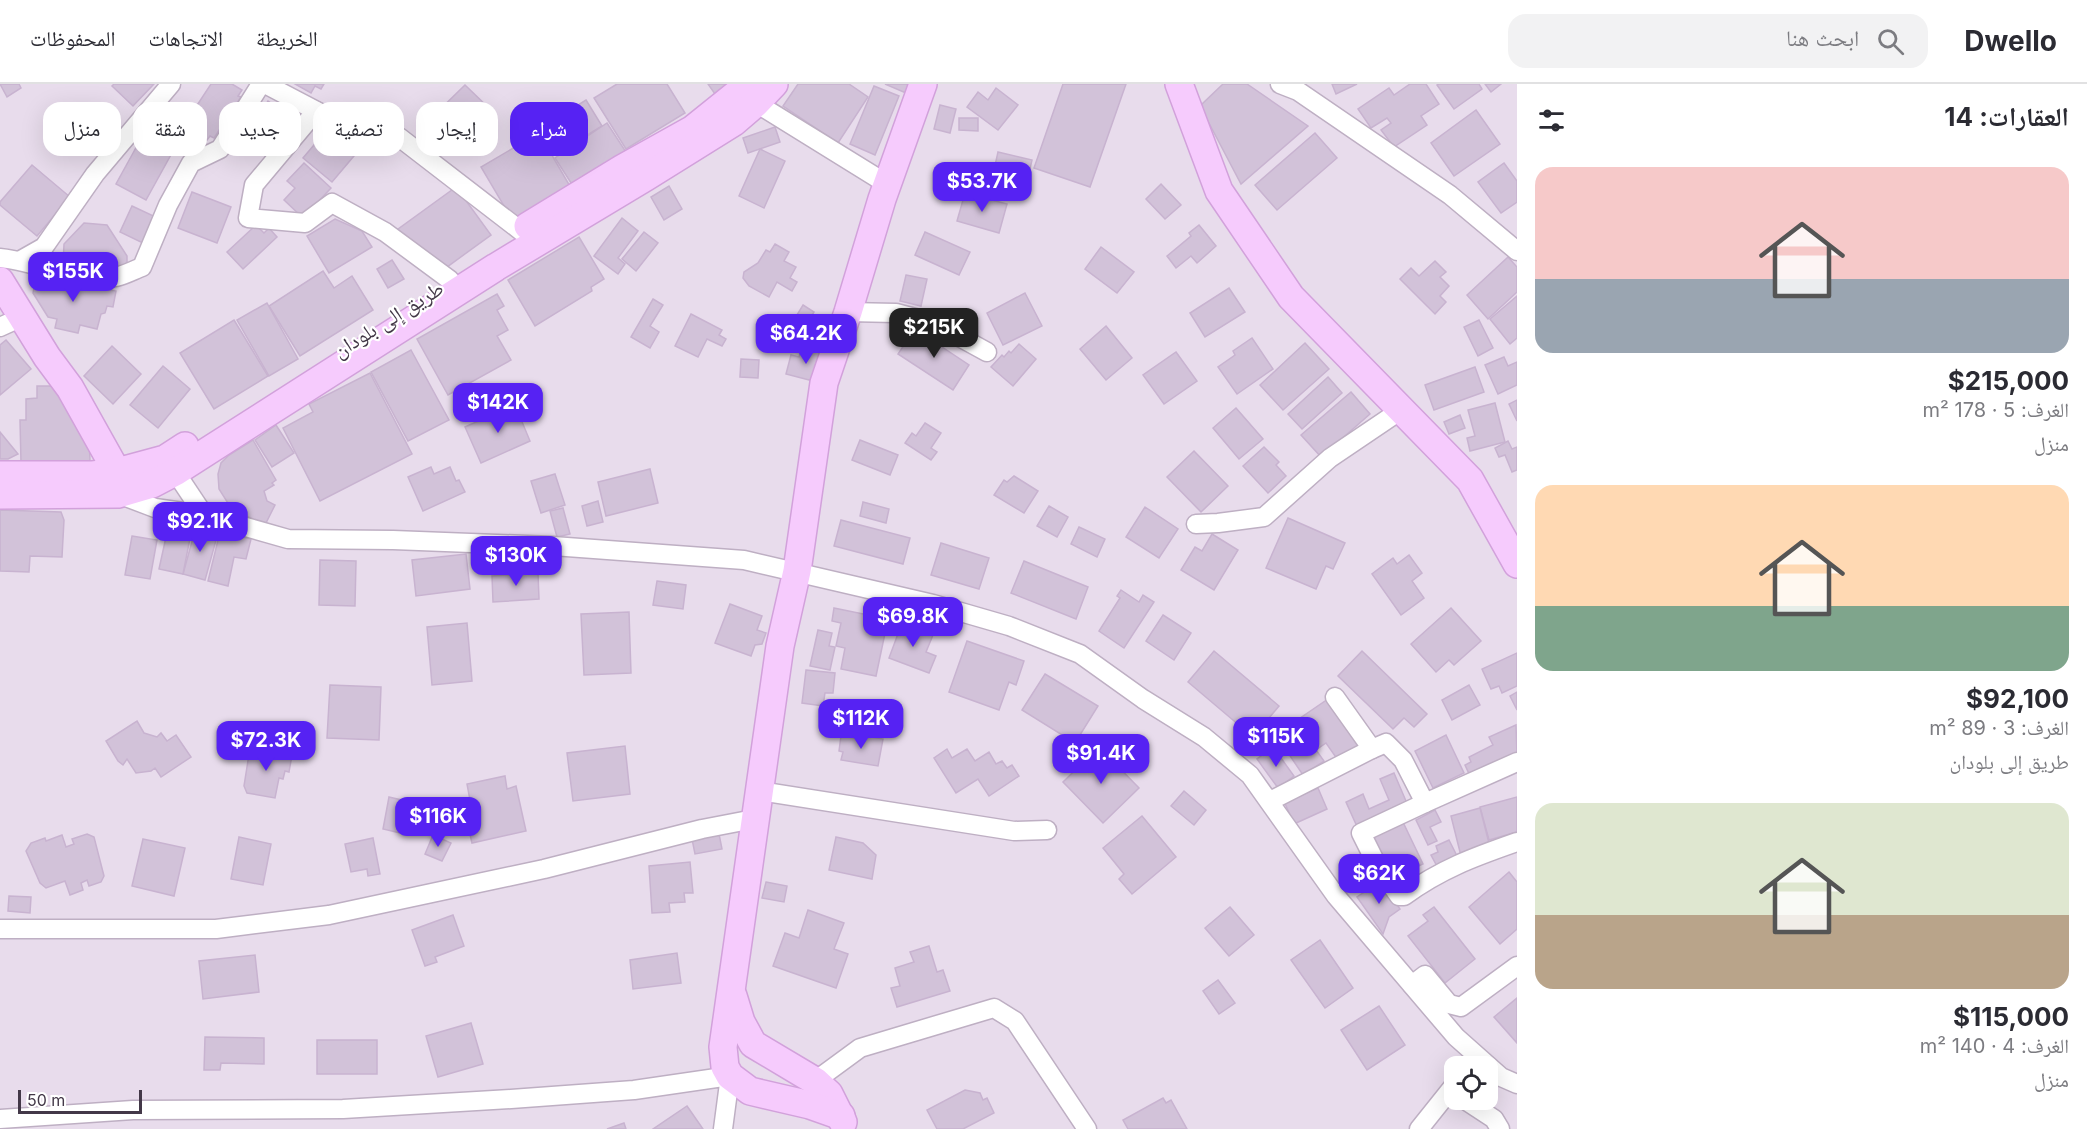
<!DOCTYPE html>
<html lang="ar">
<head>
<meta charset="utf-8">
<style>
  :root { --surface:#fff; --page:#f2f2f3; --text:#2b2b33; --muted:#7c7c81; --line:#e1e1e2; --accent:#5622f3 }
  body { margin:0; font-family:Inter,"Noto Naskh Arabic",sans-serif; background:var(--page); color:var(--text); direction:rtl; height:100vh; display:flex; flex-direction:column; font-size:22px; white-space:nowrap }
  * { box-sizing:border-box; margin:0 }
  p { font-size:20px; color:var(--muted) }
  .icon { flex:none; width:33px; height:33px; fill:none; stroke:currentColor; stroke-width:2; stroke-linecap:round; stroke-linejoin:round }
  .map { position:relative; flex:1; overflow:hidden; direction:ltr }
  .side { display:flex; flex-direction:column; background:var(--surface); width:570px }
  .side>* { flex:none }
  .guide { position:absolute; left:18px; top:18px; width:570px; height:54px; direction:rtl; display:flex; gap:12px }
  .buttons { position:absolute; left:1444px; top:972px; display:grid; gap:12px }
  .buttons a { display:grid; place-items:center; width:54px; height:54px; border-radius:12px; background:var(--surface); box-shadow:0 6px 24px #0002; font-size:30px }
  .scale { position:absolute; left:18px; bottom:15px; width:124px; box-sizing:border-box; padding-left:6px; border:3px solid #433848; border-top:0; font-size:16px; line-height:21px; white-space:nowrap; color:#433848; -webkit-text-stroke:4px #fff; paint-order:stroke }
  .price { position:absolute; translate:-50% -51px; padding:0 14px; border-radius:12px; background:var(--accent); color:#fff; font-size:20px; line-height:39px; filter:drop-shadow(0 2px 3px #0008) }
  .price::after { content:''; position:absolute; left:50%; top:36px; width:18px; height:14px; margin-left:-9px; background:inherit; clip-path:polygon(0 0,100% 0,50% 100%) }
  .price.current { background:#222; color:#fff }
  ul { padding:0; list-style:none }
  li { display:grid; align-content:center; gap:12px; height:318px; padding:0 18px }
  li span { display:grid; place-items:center; height:186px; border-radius:18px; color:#555 }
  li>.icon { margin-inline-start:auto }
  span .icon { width:108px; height:108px; fill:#fffc; stroke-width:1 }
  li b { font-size:26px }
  h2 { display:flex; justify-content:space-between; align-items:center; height:72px; padding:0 18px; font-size:26px }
  .chip { padding:0 21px; border-radius:18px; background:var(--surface); box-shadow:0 6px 24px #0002; font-size:21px; line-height:54px }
  .chip.current { background:var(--accent); color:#fff }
  header { display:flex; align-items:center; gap:36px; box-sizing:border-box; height:84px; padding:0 30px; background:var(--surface); border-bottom:2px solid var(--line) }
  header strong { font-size:28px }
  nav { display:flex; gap:33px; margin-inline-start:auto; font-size:21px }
  .search { width:420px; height:54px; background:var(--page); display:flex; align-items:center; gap:15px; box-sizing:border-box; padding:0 21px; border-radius:18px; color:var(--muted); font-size:22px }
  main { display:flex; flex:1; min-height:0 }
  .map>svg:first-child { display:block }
  .residential { fill:#e8dcec; fill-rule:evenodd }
  .building { fill:#d2c2d9; stroke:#c8b3d0; stroke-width:1.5 }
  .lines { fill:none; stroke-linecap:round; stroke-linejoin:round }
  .street-casing { stroke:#beafc3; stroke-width:21 }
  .secondary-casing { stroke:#d2a1db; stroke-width:30 }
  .street { stroke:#fff; stroke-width:18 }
  .secondary { stroke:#f6cbfd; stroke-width:27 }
  .labels { text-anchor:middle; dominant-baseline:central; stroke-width:4.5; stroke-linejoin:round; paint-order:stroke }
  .street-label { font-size:21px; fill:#433848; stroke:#fff }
</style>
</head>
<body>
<header>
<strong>Dwello</strong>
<div class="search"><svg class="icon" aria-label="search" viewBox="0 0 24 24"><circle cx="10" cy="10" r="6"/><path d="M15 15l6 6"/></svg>ابحث هنا</div>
<nav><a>الخريطة</a><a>الاتجاهات</a><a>المحفوظات</a></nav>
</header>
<main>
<section class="side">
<h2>العقارات: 14<svg class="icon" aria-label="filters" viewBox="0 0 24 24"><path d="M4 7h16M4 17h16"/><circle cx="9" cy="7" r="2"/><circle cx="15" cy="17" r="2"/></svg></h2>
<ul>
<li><span style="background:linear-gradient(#f6c9c9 60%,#9aa5b1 0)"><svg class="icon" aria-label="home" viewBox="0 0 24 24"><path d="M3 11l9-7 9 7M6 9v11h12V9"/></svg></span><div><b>$215,000</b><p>الغرف: 5 · 178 m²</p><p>منزل</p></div></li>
<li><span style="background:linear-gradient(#ffd9b3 65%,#7fa58c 0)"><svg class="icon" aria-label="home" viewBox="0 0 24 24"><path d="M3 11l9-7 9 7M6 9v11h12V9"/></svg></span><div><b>$92,100</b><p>الغرف: 3 · 89 m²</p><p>طريق إلى بلودان</p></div></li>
<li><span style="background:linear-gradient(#dfe7d0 60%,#b9a48a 0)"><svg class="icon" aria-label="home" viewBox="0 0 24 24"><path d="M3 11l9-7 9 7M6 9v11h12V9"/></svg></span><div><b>$115,000</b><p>الغرف: 4 · 140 m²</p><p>منزل</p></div></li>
</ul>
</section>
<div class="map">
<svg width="1517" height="1045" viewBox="0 0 1517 1045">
  <rect width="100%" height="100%" fill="#f2eaf4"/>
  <path class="residential" d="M0,0H1517V1045H0ZM1455,982H1488V1016H1455Z"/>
  <g class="building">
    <polygon points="0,0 19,0 21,4 7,13"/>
    <polygon points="114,0 154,0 133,22 112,2"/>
    <polygon points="211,0 232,0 242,6 238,12 241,13 214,54 210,52 207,56 184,41"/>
    <polygon points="295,0 324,0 321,5 315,2 311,9"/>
    <polygon points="617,0 667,0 685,29 626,65 594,14"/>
    <polygon points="708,0 729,0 715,10"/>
    <polygon points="798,0 849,0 868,13 838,59 783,22"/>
    <polygon points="885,0 910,0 906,9"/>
    <polygon points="1063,0 1126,0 1090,103 1034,84"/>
    <polygon points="1223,0 1247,0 1308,42 1241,100 1200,22"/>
    <polygon points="1332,0 1357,0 1336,10"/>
    <polygon points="1410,0 1426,0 1439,20 1421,32 1427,41 1394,63 1381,46 1391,39 1387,34 1371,44 1358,25 1389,4 1394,11"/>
    <polygon points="1439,0 1479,0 1482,5 1454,25 1437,1"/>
    <polygon points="1485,0 1501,0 1491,8"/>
    <polygon points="465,1 491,26 449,69 422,43"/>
    <polygon points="874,2 899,12 875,71 850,60"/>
    <polygon points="996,4 1018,21 998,46 967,23 978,8 988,16"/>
    <polygon points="586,16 602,42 555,71 539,45"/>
    <polygon points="268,17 297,37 271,76 242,56"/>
    <polygon points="940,21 956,25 950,49 934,45"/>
    <polygon points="1476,26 1500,60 1454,92 1431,59"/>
    <polygon points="959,34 978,34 978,47 959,46"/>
    <polygon points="607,39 626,68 573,102 555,74"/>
    <polygon points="330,42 359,66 332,98 303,74"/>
    <polygon points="775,43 780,58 748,69 743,54"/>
    <polygon points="539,49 571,104 513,137 481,83"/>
    <polygon points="1315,49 1337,74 1277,126 1255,101"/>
    <polygon points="143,51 173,67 146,116 116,100"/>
    <polygon points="760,65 785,77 764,124 739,112"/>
    <polygon points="998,68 1032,76 1026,102 992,95"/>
    <polygon points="304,79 331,104 303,134 284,116 295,104 287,97"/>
    <polygon points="1504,79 1517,97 1517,118 1501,129 1478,98"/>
    <polygon points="32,81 70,113 37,152 0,121 0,118"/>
    <polygon points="1161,100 1181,121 1165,135 1146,115"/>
    <polygon points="669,102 682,125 664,136 651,113"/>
    <polygon points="456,103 491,151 447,183 394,148"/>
    <polygon points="192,108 231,123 217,159 178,144"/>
    <polygon points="965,109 1007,120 999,149 957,137"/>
    <polygon points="132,122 160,135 147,161 120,148"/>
    <polygon points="622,134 638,147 618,174 625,180 618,190 594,172"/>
    <polygon points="335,135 362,147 372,163 329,189 307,152"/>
    <polygon points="84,139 107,141 127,172 127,185 63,181 64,160"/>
    <polygon points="256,141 264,149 269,144 277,153 243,185 227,168"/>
    <polygon points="1199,141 1216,162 1197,179 1191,172 1176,184 1167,172 1191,152 1189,149"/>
    <polygon points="644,148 658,159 636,187 622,175"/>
    <polygon points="925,148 970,168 959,191 915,171"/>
    <polygon points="579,153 604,195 591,203 592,207 535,242 508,196"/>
    <polygon points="775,160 789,168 784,177 796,183 790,194 797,198 792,207 777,198 769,213 749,202 743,194 744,188 758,179 766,166 770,168"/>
    <polygon points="1101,163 1134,188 1117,209 1085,185"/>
    <polygon points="1508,173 1517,183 1517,208 1488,235 1467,211"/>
    <polygon points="392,176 404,195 388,204 377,185"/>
    <polygon points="1435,177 1446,188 1440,193 1449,202 1440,212 1446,218 1435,230 1400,195 1411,184 1419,192"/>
    <polygon points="323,187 334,204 352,192 373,226 300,272 269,222"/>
    <polygon points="906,191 927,195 921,222 900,217"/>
    <polygon points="36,193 116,207 113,223 107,222 105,229 101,230 97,245 80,241 78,249 55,244 57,235 48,233 33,209"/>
    <polygon points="1229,204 1245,228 1205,253 1190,229"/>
    <polygon points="1025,209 1042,242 1003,261 987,229"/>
    <polygon points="497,210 504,222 497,226 508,246 497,252 511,276 448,311 417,255"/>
    <polygon points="1517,212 1517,254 1510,260 1490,235"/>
    <polygon points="653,215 663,221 650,242 659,248 650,264 631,253"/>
    <polygon points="267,219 298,275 269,292 237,236"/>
    <polygon points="803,221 814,228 800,251 789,244"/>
    <polygon points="691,230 722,246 719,251 726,255 722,262 707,255 698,273 675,262"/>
    <polygon points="234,236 268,292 214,325 180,269"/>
    <polygon points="1479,236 1493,264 1478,272 1464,243"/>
    <polygon points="1106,242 1132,274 1106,296 1080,265"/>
    <polygon points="915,245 969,281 953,306 898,270"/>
    <polygon points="1252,254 1273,285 1237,310 1218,283 1235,271 1233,267"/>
    <polygon points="6,256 31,285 0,311 0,261"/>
    <polygon points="1305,259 1329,285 1283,326 1260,301"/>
    <polygon points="1019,260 1036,275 1013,302 991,283 1002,271 1004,273 1009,267 1011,269"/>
    <polygon points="112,262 141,290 113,320 84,292"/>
    <polygon points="802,263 824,268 817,298 786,290 791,271 799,273"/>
    <polygon points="411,266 449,336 408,357 371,288"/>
    <polygon points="1176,268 1197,297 1164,320 1143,291"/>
    <polygon points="1504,273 1508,282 1517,278 1517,301 1498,310 1485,281"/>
    <polygon points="741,275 759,276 758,294 740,293"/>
    <polygon points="163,282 190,305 158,344 130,321"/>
    <polygon points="1475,283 1484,308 1434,326 1425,301"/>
    <polygon points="370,289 412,370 320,417 283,344 313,328 309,320"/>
    <polygon points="1328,293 1342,309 1302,345 1288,330"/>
    <polygon points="37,302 57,302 89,352 90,377 21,379 20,336 26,336 26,315 37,314"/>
    <polygon points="1351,308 1370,330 1321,373 1301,351"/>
    <polygon points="1517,316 1517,337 1509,320"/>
    <polygon points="1495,319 1505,358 1470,367 1467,354 1475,352 1468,326"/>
    <polygon points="515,321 530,357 481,379 465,343"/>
    <polygon points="1236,324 1263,355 1239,375 1213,344"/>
    <polygon points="1460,331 1465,344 1449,350 1444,338"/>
    <polygon points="925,339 941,349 931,364 937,368 931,376 905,359 912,349 916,352"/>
    <polygon points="276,341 294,369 272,383 255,356"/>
    <polygon points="0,348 18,370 8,375 0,375"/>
    <polygon points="253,356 276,396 272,399 274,401 264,407 267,417 275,421 265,441 231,424 219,405 218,390 221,379 229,371"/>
    <polygon points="860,356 898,371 890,391 852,376"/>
    <polygon points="1508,357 1512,365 1517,363 1517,386 1512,388 1505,371 1499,373 1495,364"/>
    <polygon points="1264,363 1279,378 1276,381 1286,392 1268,409 1243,382"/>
    <polygon points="1194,367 1228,402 1201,428 1167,393"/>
    <polygon points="431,383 434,390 450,383 456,397 459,396 465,408 423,427 408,393"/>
    <polygon points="650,385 658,419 606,432 598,398"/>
    <polygon points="555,390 565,421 541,429 531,397"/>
    <polygon points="1014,392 1038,407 1024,429 994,411 1004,396 1007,398"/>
    <polygon points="598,417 603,438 587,442 582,422"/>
    <polygon points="863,418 889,425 886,439 860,432"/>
    <polygon points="1049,422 1068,433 1057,453 1037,442"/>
    <polygon points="1145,423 1178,445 1159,474 1126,453"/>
    <polygon points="563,424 570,450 557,453 550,427"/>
    <polygon points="0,426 61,428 64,436 62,473 30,472 29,488 0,487"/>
    <polygon points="1288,434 1345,459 1333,485 1326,482 1316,505 1266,484"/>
    <polygon points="841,436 910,454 903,480 834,462"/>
    <polygon points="196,443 218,449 205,496 183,490"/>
    <polygon points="1079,443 1105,455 1097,473 1071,460"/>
    <polygon points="168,444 191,449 183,490 159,485"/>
    <polygon points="220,448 251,455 246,475 234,473 228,502 208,497"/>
    <polygon points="1212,450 1238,466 1214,506 1181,486 1195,463 1202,467"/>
    <polygon points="132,452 157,456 150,495 125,491"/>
    <polygon points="941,459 989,474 979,505 931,491"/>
    <polygon points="466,470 470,505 416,512 412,476"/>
    <polygon points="1409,471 1422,489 1412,497 1424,514 1401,531 1372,490 1393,474 1397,480"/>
    <polygon points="320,476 356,477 355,522 319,521"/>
    <polygon points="1024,477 1088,503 1076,535 1011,509"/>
    <polygon points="538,489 539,515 493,518 492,492"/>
    <polygon points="657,497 686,501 683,525 653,521"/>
    <polygon points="1121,506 1139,518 1143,511 1154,518 1124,564 1099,547 1120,514 1117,512"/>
    <polygon points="730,520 762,532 757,546 766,549 762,560 755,561 751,572 715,559"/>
    <polygon points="834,524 888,535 876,592 841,585 845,564 836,562 841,539 832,537"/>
    <polygon points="1451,524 1481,557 1454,581 1449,576 1436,588 1411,560"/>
    <polygon points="629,528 631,589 584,591 581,530"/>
    <polygon points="1163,531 1191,549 1174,576 1146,557"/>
    <polygon points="467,539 472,597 432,601 427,543"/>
    <polygon points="902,539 933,551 926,568 936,572 929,589 889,574"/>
    <polygon points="818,546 832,549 829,562 835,563 830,586 810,582"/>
    <polygon points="967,557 1024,577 1016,601 1009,598 999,626 949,608"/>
    <polygon points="1214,567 1279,622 1253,653 1188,598"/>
    <polygon points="1362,567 1427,630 1414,643 1404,634 1393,645 1338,592"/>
    <polygon points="1517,569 1517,602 1502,609 1499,602 1491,605 1482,585"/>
    <polygon points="806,586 835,589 833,609 825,609 823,622 802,619"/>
    <polygon points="1045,590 1098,622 1075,659 1022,626"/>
    <polygon points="330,601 381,603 379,656 327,654"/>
    <polygon points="1469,601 1480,621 1452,636 1442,616"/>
    <polygon points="1517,608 1517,626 1510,612"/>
    <polygon points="1328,615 1361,664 1340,679 1326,659 1316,666 1324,677 1303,691 1282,660 1299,648 1293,639"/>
    <polygon points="137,637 144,649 157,653 161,649 167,657 176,651 191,673 161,693 155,684 151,687 136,689 127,675 123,681 118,677 106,657"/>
    <polygon points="1516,641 1517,672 1471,694 1465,681 1471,678 1469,673 1493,661 1489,653"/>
    <polygon points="860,651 883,655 878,682 841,676 843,668 839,667 841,652 859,655"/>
    <polygon points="1446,651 1464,689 1433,704 1415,667"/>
    <polygon points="625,662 630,710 573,717 567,669"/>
    <polygon points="1099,663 1139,704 1103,739 1063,698"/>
    <polygon points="1273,663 1294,692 1278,704 1257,675"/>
    <polygon points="250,664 292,671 289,688 285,687 283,695 279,694 275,714 247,709 244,702"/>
    <polygon points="947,665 952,674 967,665 975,677 989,668 996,680 1002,677 1007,684 1012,681 1019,692 989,712 978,695 956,709 934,674"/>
    <polygon points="1394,689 1409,724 1359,747 1346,718 1363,710 1369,725 1389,716 1380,695"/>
    <polygon points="505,692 507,705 516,702 526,747 472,759 462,717 470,716 467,700"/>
    <polygon points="1318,704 1327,725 1294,740 1283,715 1293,715"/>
    <polygon points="1184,707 1206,726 1194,741 1171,722"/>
    <polygon points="389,713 415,719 409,751 383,745"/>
    <polygon points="1517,713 1517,748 1489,756 1480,723"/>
    <polygon points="1480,724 1490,763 1461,772 1451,732"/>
    <polygon points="1435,726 1441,738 1430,743 1437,757 1428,761 1416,736"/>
    <polygon points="1142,732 1176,773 1132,810 1119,795 1124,790 1103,764"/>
    <polygon points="1401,734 1423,780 1391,795 1369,749"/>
    <polygon points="87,750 94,753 104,792 101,798 89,802 87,796 81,799 83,806 70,811 65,797 46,804 40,799 26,767 31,759 45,754 46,757 62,751 66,763 74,760 72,755"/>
    <polygon points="719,750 722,765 695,770 692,755"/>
    <polygon points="433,751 451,759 442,777 425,770"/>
    <polygon points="239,753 271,760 263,801 231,795"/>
    <polygon points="836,753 863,759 876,771 872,795 829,786"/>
    <polygon points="373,754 380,790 368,792 367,785 351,788 345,760"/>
    <polygon points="143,755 185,764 174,812 132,802"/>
    <polygon points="1449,756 1458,774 1438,784 1431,771 1438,768 1436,762"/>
    <polygon points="1365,770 1379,789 1355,806 1342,787"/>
    <polygon points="690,778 693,809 684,809 685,818 669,819 670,828 652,829 649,782"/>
    <polygon points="1509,788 1517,798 1517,845 1500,860 1469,823"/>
    <polygon points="1381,797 1400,825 1389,833 1383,850 1357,813"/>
    <polygon points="766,798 787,802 784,818 762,814"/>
    <polygon points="9,812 31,813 30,829 8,827"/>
    <polygon points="1230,823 1254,851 1229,872 1205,844"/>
    <polygon points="1434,823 1475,875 1445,899 1408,852 1428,837 1423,831"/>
    <polygon points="808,826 844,839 834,865 848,870 836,904 773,882 785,849 799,854"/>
    <polygon points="453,831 464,862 435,873 437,878 425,882 412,846"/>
    <polygon points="1320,856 1353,904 1325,924 1291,876"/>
    <polygon points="929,862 937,888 943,886 950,907 897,923 891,904 900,902 895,884 914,878 910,868"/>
    <polygon points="677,869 681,899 633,905 630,876"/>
    <polygon points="255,871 259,908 203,915 199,877"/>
    <polygon points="1218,896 1235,919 1219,930 1203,907"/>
    <polygon points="1517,914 1517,959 1494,933"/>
    <polygon points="1379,922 1405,961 1367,986 1341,946"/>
    <polygon points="471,939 483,980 438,993 426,952"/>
    <polygon points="205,953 264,954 264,980 221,979 220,986 204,986"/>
    <rect x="317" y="956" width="60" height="34"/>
    <polygon points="965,1006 980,1009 983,1016 987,1014 994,1029 963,1045 937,1045 927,1026"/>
    <polygon points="1163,1014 1166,1019 1171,1016 1187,1045 1128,1045 1123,1036"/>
    <polygon points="687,1022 703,1045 653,1045"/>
    <polygon points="624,1039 626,1045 607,1045"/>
  </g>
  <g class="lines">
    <g class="street-casing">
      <g id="street">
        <polyline points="265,0 372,56 399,53 521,147"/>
        <polyline points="1280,0 1298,7 1450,111 1517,167"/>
        <polyline points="756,19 887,100"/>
        <polyline points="316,27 254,101 248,134 305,139 332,119 385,148 450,196"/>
        <path d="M0,174C33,177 85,199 116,193C125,191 134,186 142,183L168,121L191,79L220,65L261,0"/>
        <polyline points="21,176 44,163 95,90 171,0"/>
        <polyline points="848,228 896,229 934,239 987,268"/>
        <polyline points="0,243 22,233"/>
        <polyline points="170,380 204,431"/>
        <polyline points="118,410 155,424 204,431 288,455 393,456 553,462 744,476 933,520 1009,542 1080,570 1143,615 1204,653 1250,691 1336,812 1456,953 1501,993 1517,1000"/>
        <polyline points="1196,440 1218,439 1264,433 1330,374 1401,326"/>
        <path d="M1335,613L1372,665L1386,659L1403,676L1425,719L1361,749L1377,781L1399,812H1404C1441,785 1474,773 1517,758"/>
        <polyline points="759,707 1014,747 1047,746"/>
        <polyline points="1270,717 1372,665"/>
        <polyline points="1425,719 1517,678"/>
        <polyline points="0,845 216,845 329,831 544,785 702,745 754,735"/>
        <polyline points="1412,901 1425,891 1449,920 1461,923 1517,882"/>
        <polyline points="815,997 860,964 994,924 1015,937 1087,1045"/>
        <polyline points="1465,1016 1494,1035 1500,1045"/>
        <polyline points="0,1035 133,1026 343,1025 511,1015 634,1006 730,992 723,1045"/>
        <polyline points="1419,1045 1455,1000"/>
      </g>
    </g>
    <g class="secondary-casing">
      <g id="secondary">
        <polyline points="1179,0 1219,107 1291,213 1470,396 1517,480"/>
        <polyline points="528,142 623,84 693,45 749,0"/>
        <polyline points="0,197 47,273 70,304 117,388 118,405"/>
        <polyline points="0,391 93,391 117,388 165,375 185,362"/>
        <polyline points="0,411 118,410 152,400 175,388 496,183 646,93 734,38 756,19 774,0"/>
        <polyline points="733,912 741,938 753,960 815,997 829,1010 843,1038"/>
        <polyline points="841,1032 810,1021 750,1007 730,992 725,983 723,963 780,562 797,487 824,299 848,228 882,115 923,0"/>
      </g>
    </g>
    <use href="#street" class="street"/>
    <use href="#secondary" class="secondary"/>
  </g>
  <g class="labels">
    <g class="street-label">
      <text transform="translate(388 235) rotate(-32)">طريق إلى بلودان</text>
    </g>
  </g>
</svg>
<div class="buttons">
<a><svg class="icon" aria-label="locate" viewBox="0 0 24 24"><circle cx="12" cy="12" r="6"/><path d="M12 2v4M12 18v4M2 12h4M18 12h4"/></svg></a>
</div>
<div class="scale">50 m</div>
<b class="price" style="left:982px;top:129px">$53.7K</b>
<b class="price" style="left:73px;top:219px">$155K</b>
<b class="price current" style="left:934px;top:275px">$215K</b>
<b class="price" style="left:806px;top:281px">$64.2K</b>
<b class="price" style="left:498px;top:350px">$142K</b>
<b class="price" style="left:200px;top:469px">$92.1K</b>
<b class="price" style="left:516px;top:503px">$130K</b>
<b class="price" style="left:913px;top:564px">$69.8K</b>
<b class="price" style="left:861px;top:666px">$112K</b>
<b class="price" style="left:1276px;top:684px">$115K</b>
<b class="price" style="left:266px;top:688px">$72.3K</b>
<b class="price" style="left:1101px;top:701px">$91.4K</b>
<b class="price" style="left:438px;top:764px">$116K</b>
<b class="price" style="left:1379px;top:821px">$62K</b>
<div class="guide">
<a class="chip current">شراء</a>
<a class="chip">إيجار</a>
<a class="chip">تصفية</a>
<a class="chip">جديد</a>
<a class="chip">شقة</a>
<a class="chip">منزل</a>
</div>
</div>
</main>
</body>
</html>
